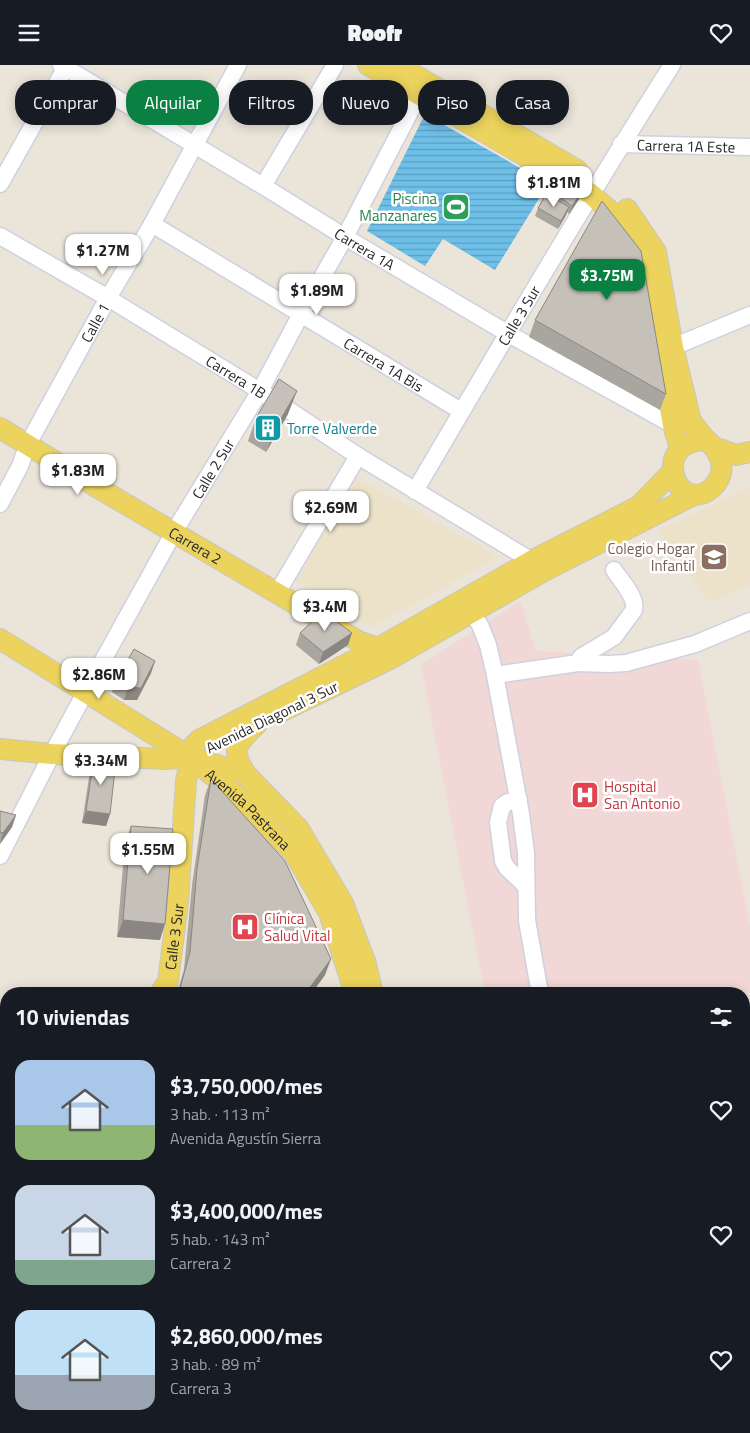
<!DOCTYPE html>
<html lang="es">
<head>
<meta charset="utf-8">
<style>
  :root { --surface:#171b24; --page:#242831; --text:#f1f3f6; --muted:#9ea1a6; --accent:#0b8043 }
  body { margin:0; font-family:"Titillium Web",sans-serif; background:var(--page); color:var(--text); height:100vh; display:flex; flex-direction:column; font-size:19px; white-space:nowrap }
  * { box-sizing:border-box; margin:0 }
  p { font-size:16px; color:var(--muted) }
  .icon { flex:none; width:28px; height:28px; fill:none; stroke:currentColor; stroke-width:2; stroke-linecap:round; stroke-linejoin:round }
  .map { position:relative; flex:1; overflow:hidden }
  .drawer { position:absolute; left:0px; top:922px; width:750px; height:446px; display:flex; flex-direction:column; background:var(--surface); border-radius:20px 20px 0 0; box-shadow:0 2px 12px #0003 }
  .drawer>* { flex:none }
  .top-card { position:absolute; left:15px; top:15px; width:720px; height:45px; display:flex; gap:10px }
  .price { position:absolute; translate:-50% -42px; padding:0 11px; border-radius:10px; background:#fff; color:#222; font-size:16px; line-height:32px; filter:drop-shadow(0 1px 2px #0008) }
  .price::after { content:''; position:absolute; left:50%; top:30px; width:15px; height:11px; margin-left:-8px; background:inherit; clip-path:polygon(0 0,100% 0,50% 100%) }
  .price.on { background:var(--accent); color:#fff }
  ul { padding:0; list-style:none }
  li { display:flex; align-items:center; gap:15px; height:125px; padding:0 15px }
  li span { display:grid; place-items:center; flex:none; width:140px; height:100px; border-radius:15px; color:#555 }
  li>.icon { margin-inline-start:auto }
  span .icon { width:60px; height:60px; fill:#fffc; stroke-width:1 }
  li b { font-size:21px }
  h2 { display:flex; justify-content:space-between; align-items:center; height:60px; padding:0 15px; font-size:21px }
  .chip { padding:0 18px; border-radius:20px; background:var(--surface); box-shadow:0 2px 12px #0003; font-size:18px; line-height:45px }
  .chip.on { background:var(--accent); color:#fff }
  header { display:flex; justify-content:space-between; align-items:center; height:65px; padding:0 15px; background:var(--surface); font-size:22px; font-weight:800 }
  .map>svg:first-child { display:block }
  .education { fill:#ebe2c9 }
  .medical { fill:#f1d7d6 }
  .water { fill:url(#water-rules) }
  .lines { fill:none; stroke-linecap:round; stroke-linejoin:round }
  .river { stroke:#6fc0e9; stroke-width:22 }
  .minor-casing { stroke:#cfd1e0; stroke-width:19 }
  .major-casing { stroke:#c7c7c7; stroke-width:22 }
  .minor { stroke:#fff; stroke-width:16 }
  .major { stroke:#ebd35e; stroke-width:20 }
  .wall { fill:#a9a69f }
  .shaded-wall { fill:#8a8782 }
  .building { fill:#c5c1b9; stroke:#8a8782 }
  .labels { text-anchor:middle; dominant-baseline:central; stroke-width:5; stroke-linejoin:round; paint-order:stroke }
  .street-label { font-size:15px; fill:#282828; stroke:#fff }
  .leisure-label { font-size:15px; fill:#27864d; stroke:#fff; text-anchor:end }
  .culture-label { font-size:15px; fill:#0d838f; stroke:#fff; text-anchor:start }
  .education-label { font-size:15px; fill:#785e54; stroke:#fff; text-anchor:end }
  .health-label { font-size:15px; fill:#be3a42; stroke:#fff; text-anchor:start }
</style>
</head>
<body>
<header><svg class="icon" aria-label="menu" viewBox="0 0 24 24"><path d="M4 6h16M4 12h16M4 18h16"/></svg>Roofr<svg class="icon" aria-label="heart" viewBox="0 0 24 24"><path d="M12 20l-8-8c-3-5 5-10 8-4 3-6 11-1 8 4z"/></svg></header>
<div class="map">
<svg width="750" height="1368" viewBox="0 0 750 1368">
  <defs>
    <pattern id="water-rules" width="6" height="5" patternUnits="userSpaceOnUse" patternTransform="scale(1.25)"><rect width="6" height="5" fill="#6fc0e9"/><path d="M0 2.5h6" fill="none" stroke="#5b9cbd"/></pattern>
  </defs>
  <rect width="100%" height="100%" fill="#eae4d9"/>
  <g class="education">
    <polygon points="356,412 498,492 372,562 296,516"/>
    <polygon points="750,423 750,519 710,538 658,465"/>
  </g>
  <polygon class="medical" points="520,536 536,586 698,595 750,861 750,924 744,931 744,929 485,929 421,600"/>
  <polygon class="water" points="425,49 548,119 495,205 443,174 425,201 367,166"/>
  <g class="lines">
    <g class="river">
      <polyline points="744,1257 750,1255"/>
      <polyline points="0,1288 6,1288"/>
    </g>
    <g class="minor-casing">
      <g id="minor">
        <path id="s1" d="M61,0L263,121L345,172L507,268L673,360"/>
        <path id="s2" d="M621,79L750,82"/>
        <polyline points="0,119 67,0"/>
        <polyline points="263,121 335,0"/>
        <path id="s3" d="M152,159L461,346"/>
        <path id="s4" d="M0,171L108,233L260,326L358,391L542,502"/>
        <polyline points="673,282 750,250"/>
        <path id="s5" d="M415,426C499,283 583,140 672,0"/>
        <path id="s6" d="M0,439L20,401L28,379L108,233L152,159L238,0"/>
        <polyline points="277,528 358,391"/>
        <polyline points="465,537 480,560 488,580 495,610 521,749 526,788 527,855 540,929"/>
        <polyline points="578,598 609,599 626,598 695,579 750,556"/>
        <path d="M495,610L578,598L581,592L614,572L634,545C637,532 621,516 614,505"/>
        <polyline points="519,735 508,737 502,741 498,757 503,796 507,803 526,821"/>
        <path id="s7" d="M0,791L52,689L86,626L174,467L260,326L301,249L345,172L424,20"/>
        <polyline points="0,969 6,973"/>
        <polyline points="0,1089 6,1090"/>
        <polyline points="93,1362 93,1368"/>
      </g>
    </g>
    <g class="major-casing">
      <g id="major">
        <polyline points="368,0 591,129 622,157 644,197 673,360 680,383"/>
        <polyline points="398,0 577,105"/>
        <polyline points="627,144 656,187 673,282 691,356 705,374"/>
        <path id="s8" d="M0,363L100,424L360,577L378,583L384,588"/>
        <path d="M705,374C750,409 690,455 675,413C673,407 672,400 674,394C680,379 691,377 705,374Z"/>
        <polyline points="720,384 736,390 750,387"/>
        <path id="s9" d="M0,574L190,692L245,737L294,788L329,848L355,929"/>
        <polyline points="276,649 390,594 546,505 694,430"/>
        <polyline points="0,684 52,689 165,694 190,692 245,708 299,764 343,838 366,899 373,929"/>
        <path d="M245,708C229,682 239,677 257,659"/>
        <path id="s10" d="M160,929L168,916L178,838L186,716L193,681L199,675L378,583L533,495L639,441L673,406"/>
        <polyline points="0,1199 6,1196"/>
        <polyline points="482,1362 483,1368"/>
      </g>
    </g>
    <use href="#minor" class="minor"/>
    <use href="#major" class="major"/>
  </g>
  <g class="wall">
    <polygon points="557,130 579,134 569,149 567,147 558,164 535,151 538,143 555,134"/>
    <polygon points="535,255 666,329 660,345 529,272"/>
    <polygon points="288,349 266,387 248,376 256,353"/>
    <polygon points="300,568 348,580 319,599 296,580"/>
    <polygon points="155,596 151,608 137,635 124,635 112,627 116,615"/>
    <polygon points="94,693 110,749 106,761 82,758 90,706"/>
    <polygon points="211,714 325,910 311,929 177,929 184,904 192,820 205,730"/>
    <polygon points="0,746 16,750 12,762 0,779"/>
    <polygon points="131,761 160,875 117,872 125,777"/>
  </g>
  <g class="shaded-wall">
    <polygon points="582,126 579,134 569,149 572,141"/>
    <polygon points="569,142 566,150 558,164 561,156"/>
    <polygon points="297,326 288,349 266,387 275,364"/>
    <polygon points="352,568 348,580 319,599 323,587"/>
    <polygon points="155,596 151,608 137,635 124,635 128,622"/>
    <polygon points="86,746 110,749 106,761 82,758"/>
    <polygon points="16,750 12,762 0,779 3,768"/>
    <polygon points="123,855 165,859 160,875 117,872"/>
    <polygon points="331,894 325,910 311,929 305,929"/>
  </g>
  <g class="building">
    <polygon points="567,115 582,126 572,141 557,130"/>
    <polygon points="546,129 569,142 561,156 538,143"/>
    <polygon points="602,136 641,186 666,329 535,255"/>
    <polygon points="279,314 297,326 275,364 256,353"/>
    <polygon points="323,546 352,568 323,587 300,568"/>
    <polygon points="134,584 155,596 141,623 128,622 116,615"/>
    <polygon points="94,693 116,696 110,749 86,746"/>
    <polygon points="211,714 285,796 331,894 305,929 177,929 179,927 190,887 197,804"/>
    <polygon points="0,746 16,750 3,768 0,767"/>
    <polygon points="131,761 173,764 165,859 123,855"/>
  </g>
  <defs>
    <g id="stadium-square" transform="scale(1.4375)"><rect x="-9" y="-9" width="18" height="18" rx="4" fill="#2e9e5b" stroke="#fff"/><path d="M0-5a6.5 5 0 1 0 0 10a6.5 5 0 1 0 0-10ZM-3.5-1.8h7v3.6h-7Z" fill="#fff"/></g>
    <g id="building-square" transform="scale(1.4375)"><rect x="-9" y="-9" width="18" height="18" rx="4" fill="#0f9aa8" stroke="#fff"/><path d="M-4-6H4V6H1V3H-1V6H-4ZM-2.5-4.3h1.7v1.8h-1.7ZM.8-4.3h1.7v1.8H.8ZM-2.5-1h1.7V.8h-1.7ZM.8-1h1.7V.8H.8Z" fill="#fff"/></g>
    <g id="school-square" transform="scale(1.4375)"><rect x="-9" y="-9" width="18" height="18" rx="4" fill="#8d6e63" stroke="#fff"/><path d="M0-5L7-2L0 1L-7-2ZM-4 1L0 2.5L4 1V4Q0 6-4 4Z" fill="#fff"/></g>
    <g id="hospital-square" transform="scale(1.4375)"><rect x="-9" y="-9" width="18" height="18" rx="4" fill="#e0444e" stroke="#fff"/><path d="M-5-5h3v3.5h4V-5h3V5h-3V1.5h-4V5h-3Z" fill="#fff"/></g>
  </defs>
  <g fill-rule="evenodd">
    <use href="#stadium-square" x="456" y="142"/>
    <use href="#building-square" x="268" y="363"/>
    <use href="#school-square" x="714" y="492"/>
    <use href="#hospital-square" x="585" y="730"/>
    <use href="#hospital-square" x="245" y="862"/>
  </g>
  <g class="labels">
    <g class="street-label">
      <text stroke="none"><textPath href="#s2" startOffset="65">Carrera 1A Este</textPath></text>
      <text stroke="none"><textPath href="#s1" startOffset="355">Carrera 1A</textPath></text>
      <text stroke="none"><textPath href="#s5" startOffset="204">Calle 3 Sur</textPath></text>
      <text stroke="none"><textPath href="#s6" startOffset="205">Calle 1</textPath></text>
      <text stroke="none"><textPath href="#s3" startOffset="271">Carrera 1A Bis</textPath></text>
      <text stroke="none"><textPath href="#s4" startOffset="275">Carrera 1B</textPath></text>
      <text stroke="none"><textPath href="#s7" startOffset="442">Calle 2 Sur</textPath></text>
      <text stroke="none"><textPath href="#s8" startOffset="228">Carrera 2</textPath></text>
      <text transform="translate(272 652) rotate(-26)">Avenida Diagonal 3 Sur</text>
      <text stroke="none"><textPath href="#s9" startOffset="302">Avenida Pastrana</textPath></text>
      <text stroke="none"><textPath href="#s10" startOffset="60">Calle 3 Sur</textPath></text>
    </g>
    <g class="leisure-label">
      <text x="437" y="133">Piscina<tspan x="437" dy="17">Manzanares</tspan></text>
    </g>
    <g class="culture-label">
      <text x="287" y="363">Torre Valverde</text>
    </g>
    <g class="education-label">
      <text x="695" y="483">Colegio Hogar<tspan x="695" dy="17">Infantil</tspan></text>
    </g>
    <g class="health-label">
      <text x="604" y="721">Hospital<tspan x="604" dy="17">San Antonio</tspan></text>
      <text x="264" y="853">Clínica<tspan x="264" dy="17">Salud Vital</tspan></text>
    </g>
  </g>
</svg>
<b class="price" style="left:554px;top:143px">$1.81M</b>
<b class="price" style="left:103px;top:211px">$1.27M</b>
<b class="price on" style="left:607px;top:236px">$3.75M</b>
<b class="price" style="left:317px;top:251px">$1.89M</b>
<b class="price" style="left:78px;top:431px">$1.83M</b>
<b class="price" style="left:331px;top:468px">$2.69M</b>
<b class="price" style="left:325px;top:567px">$3.4M</b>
<b class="price" style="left:99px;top:635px">$2.86M</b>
<b class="price" style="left:101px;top:721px">$3.34M</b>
<b class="price" style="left:148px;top:810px">$1.55M</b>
<div class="top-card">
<a class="chip">Comprar</a>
<a class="chip on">Alquilar</a>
<a class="chip">Filtros</a>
<a class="chip">Nuevo</a>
<a class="chip">Piso</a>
<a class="chip">Casa</a>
</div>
<section class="drawer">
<h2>10 viviendas<svg class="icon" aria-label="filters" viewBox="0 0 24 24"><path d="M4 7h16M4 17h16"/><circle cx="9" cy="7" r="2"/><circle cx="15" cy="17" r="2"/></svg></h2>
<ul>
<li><span style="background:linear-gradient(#a9c7e8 65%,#8fb573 0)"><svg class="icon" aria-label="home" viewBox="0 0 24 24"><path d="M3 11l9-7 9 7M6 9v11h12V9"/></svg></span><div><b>$3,750,000/mes</b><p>3 hab. · 113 m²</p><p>Avenida Agustín Sierra</p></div><svg class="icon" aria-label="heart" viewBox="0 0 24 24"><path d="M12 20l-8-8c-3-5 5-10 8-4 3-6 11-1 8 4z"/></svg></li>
<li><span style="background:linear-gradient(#c9d6e8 75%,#7fa58c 0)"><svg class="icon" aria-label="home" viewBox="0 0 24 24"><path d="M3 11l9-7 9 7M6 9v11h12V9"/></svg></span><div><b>$3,400,000/mes</b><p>5 hab. · 143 m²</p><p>Carrera 2</p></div><svg class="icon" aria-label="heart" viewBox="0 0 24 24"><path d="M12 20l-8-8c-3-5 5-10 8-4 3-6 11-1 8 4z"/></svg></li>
<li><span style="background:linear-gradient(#bfe0f5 65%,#9aa5b1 0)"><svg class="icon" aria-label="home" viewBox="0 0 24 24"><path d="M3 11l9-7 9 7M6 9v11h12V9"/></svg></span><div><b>$2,860,000/mes</b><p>3 hab. · 89 m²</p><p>Carrera 3</p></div><svg class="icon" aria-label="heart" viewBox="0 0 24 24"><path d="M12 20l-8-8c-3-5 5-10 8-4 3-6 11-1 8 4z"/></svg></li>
</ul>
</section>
</div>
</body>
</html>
